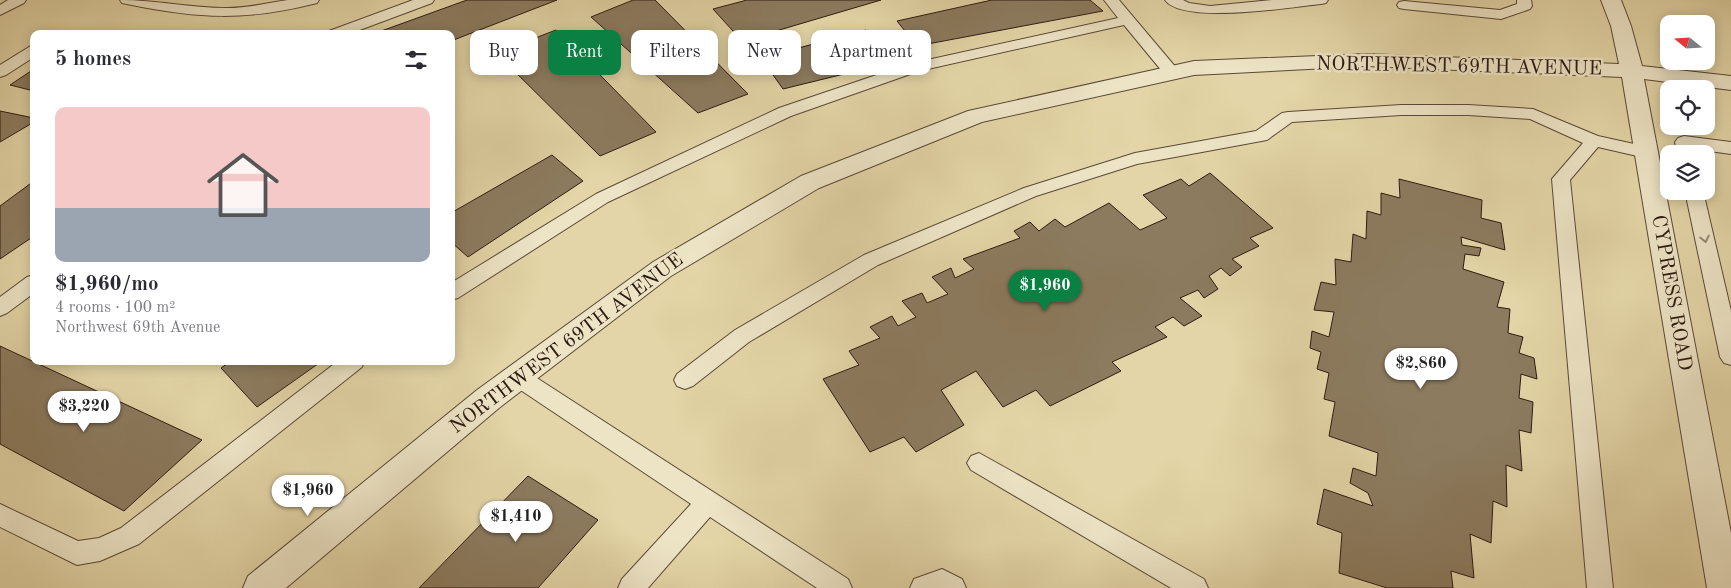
<!DOCTYPE html>
<html lang="en">
<head>
<meta charset="utf-8">
<style>
  :root { --surface:#fff; --page:#f7f7f7; --text:#2b2b33; --muted:#7c7c81; --accent:#0b8043 }
  body { margin:0; font-family:"Old Standard TT",serif; background:var(--page); color:var(--text); height:100vh; display:flex; flex-direction:column; font-size:19px; white-space:nowrap }
  * { box-sizing:border-box; margin:0 }
  p { font-size:16px; color:var(--muted) }
  .icon { flex:none; width:28px; height:28px; fill:none; stroke:currentColor; stroke-width:2; stroke-linecap:round; stroke-linejoin:round }
  .map { position:relative; flex:1; overflow:hidden }
  .drawer { position:absolute; left:30px; top:30px; width:425px; height:335px; display:flex; flex-direction:column; background:var(--surface); border-radius:10px; box-shadow:0 2px 12px #0003 }
  .drawer>* { flex:none }
  .guide { position:absolute; left:470px; top:30px; width:475px; height:45px; display:flex; gap:10px }
  .needle { width:32px; rotate:288deg }
  .tools { position:absolute; left:1660px; top:15px; display:grid; gap:10px }
  .tools a { display:grid; place-items:center; width:55px; height:55px; border-radius:10px; background:var(--surface); box-shadow:0 2px 12px #0003; font-size:25px }
  .price { position:absolute; translate:-50% -42px; padding:0 11px; border-radius:18px; background:#fff; color:#222; font-size:16px; line-height:32px; filter:drop-shadow(0 1px 2px #0008) }
  .price::after { content:''; position:absolute; left:50%; top:30px; width:15px; height:11px; margin-left:-8px; background:inherit; clip-path:polygon(0 0,100% 0,50% 100%) }
  .price.selected { background:var(--accent); color:#fff }
  ul { padding:0; list-style:none }
  li { display:grid; align-content:center; gap:10px; height:265px; padding:0 25px }
  li span { display:grid; place-items:center; height:155px; border-radius:10px; color:#555 }
  li>.icon { margin-inline-start:auto }
  span .icon { width:90px; height:90px; fill:#fffc; stroke-width:1 }
  li b { font-size:21px }
  h2 { display:flex; justify-content:space-between; align-items:center; height:60px; padding:0 25px; font-size:21px }
  .chip { padding:0 18px; border-radius:10px; background:var(--surface); box-shadow:0 2px 12px #0003; font-size:18px; line-height:45px }
  .chip.selected { background:var(--accent); color:#fff }
  .map>svg:first-child { display:block }
  .building { fill:#8c7b5f; stroke:#2d1a12 }
  .lines { fill:none; stroke-linecap:round; stroke-linejoin:round }
  .service-casing { stroke:#5a4937; stroke-width:2 }
  .minor-casing { stroke:#5a4937; stroke-width:2 }
  .service { fill:#ede4c6; fill-rule:evenodd }
  .minor { fill:#ede4c6; fill-rule:evenodd }
  .oneway { stroke:#978975 }
  .labels { text-anchor:middle; dominant-baseline:central; stroke-width:5; stroke-linejoin:round; paint-order:stroke }
  .street-label { font-size:20px; fill:#2d1a12; stroke:#ede4c6 }
</style>
</head>
<body>
<div class="map">
<svg width="1731" height="588" viewBox="0 0 1731 588">
  <rect width="100%" height="100%" fill="#e3d5a7"/>
  <filter id="stains"><feTurbulence type="fractalNoise" baseFrequency=".004" numOctaves="4"/><feColorMatrix values="0 0 0 0 .2 0 0 0 0 .09 0 0 0 0 .02 0 0 0 .5 -.17"/></filter>
  <radialGradient id="worn" r=".72"><stop offset=".6" stop-color="#630" stop-opacity="0"/><stop offset="1" stop-color="#630" stop-opacity=".3"/></radialGradient>
  <g class="building">
    <polygon points="467,0 557,0 451,41 451,34 373,34"/>
    <polygon points="633,0 655,0 748,94 698,113 591,17"/>
    <polygon points="747,0 881,0 742,41 713,9"/>
    <polygon points="992,0 1090,0 1103,11 917,46 897,21"/>
    <polygon points="556,30 656,132 600,156 496,53"/>
    <polygon points="866,30 897,61 783,89 761,58"/>
    <polygon points="34,69 34,91 10,85"/>
    <polygon points="0,111 34,118 34,122 0,142"/>
    <polygon points="552,155 583,181 468,257 451,242 451,213"/>
    <polygon points="1210,173 1273,228 1250,238 1259,246 1232,259 1242,267 1230,276 1221,268 1209,276 1218,289 1204,298 1198,290 1180,298 1202,316 1184,326 1173,317 1155,327 1167,337 1112,362 1121,371 1050,406 1036,390 1003,407 976,371 941,390 964,425 916,452 904,437 870,452 823,379 859,365 849,351 880,338 870,327 892,316 898,326 916,317 902,301 922,293 927,303 948,294 932,277 951,268 955,278 974,269 963,259 1020,238 1014,231 1030,222 1039,231 1055,219 1065,227 1109,203 1140,230 1167,218 1143,195 1181,179 1189,186"/>
    <polygon points="1399,179 1482,200 1481,218 1501,223 1505,250 1461,237 1462,245 1481,248 1479,256 1465,254 1463,269 1504,282 1497,307 1510,309 1508,333 1523,337 1519,353 1534,358 1537,379 1521,374 1519,398 1533,402 1531,433 1519,430 1522,471 1506,465 1507,507 1493,501 1491,543 1470,534 1474,578 1451,571 1453,588 1387,588 1339,573 1342,533 1317,524 1324,489 1373,506 1368,493 1350,483 1353,468 1376,476 1378,453 1329,436 1335,402 1324,399 1329,373 1317,369 1321,352 1310,348 1312,331 1329,337 1334,312 1314,310 1321,282 1336,285 1335,259 1351,262 1353,234 1366,239 1367,211 1381,215 1381,193 1400,198"/>
    <polygon points="34,181 34,236 0,259 0,206"/>
    <polygon points="0,346 202,440 124,511 0,444"/>
    <polygon points="231,361 322,361 257,407 221,368"/>
    <polygon points="528,476 598,520 538,588 419,588"/>
  </g>
  <g class="lines">
    <g class="service-casing">
      <g id="service">
        <polygon points="8,0 26,0 24,3 0,15 0,5"/>
        <path d="M120,0C156,0 191,8 227,8C248,8 268,3 288,0C298,0 309,0 319,0L317,3C246,21 199,19 127,4L122,3Z"/>
        <polygon points="413,0 434,0 432,3 349,34 327,34 329,31"/>
        <polygon points="1104,0 1119,0 1178,70 1180,73 1178,76 1166,76 1124,25 919,71 791,116 608,202 458,298 451,300 451,283 596,194 779,108 909,64 1118,18"/>
        <path d="M1165,0H1183L1189,3L1210,6L1272,0H1328L1326,3L1321,4C1291,7 1183,25 1165,0Z"/>
        <polygon points="1517,0 1531,0 1532,6 1530,9 1501,19 1404,9 1399,8 1397,5 1399,2 1404,1 1500,10 1517,4"/>
        <polygon points="34,45 34,57 6,75 0,77 0,65 29,47"/>
        <polygon points="1401,105 1468,105 1533,109 1598,136 1652,148 1655,152 1652,156 1646,158 1598,147 1570,180 1613,588 1587,588 1552,179 1583,143 1530,119 1468,115 1401,115 1292,122 1267,140 1137,164 1036,196 878,265 749,342 693,386 685,389 677,386 674,380 677,374 735,330 864,255 1024,188 1135,153 1256,131 1282,113 1288,112"/>
        <polygon points="1684,136 1731,142 1731,154 1694,149 1695,154 1677,154 1675,142 1678,138"/>
        <polygon points="1685,191 1703,191 1731,311 1731,365 1724,363 1720,357"/>
        <polygon points="34,275 34,293 7,313 0,316 0,297 27,277"/>
        <polygon points="338,361 364,361 362,367 139,544 100,561 77,565 0,527 0,504 78,541 99,538 121,528"/>
        <polygon points="518,368 526,371 848,579 852,588 817,588 710,517 648,588 618,588 622,579 691,504 510,383 507,377 510,371"/>
        <polygon points="979,453 1204,579 1208,588 1171,588 971,470 967,463 971,456"/>
        <polygon points="942,569 962,579 966,588 910,588 914,579"/>
      </g>
    </g>
    <g class="minor-casing">
      <polygon id="minor" points="1601,0 1621,0 1631,26 1642,66 1731,76 1731,90 1644,79 1731,533 1731,588 1707,588 1622,77 1366,66 1194,75 982,122 819,188 671,276 499,408 286,588 243,588 248,576 477,390 653,262 801,176 968,111 1194,61 1366,54 1619,64 1611,26"/>
    </g>
    <use href="#service" class="service"/>
    <use href="#minor" class="minor"/>
  </g>
  <defs><path id="oneway-chevron" d="M-2-3.5L2.5 0L-2 3.5" fill="none" stroke-width="1.6" stroke-linecap="round" stroke-linejoin="round" transform="scale(1.25)"/></defs>
  <use class="oneway" href="#oneway-chevron" transform="translate(1705 239) rotate(78)"/>
  <g class="labels">
    <g class="street-label">
      <text transform="translate(1459 67) rotate(1)">NORTHWEST 69TH AVENUE</text>
      <text transform="translate(1671 293) rotate(80)">CYPRESS ROAD</text>
      <text transform="translate(567 344) rotate(-37)">NORTHWEST 69TH AVENUE</text>
    </g>
  </g>
  <rect width="100%" height="100%" filter="url(#stains)"/>
  <rect width="100%" height="100%" fill="url(#worn)"/>
</svg>
<div class="tools">
<a><svg class="needle" viewBox="-14 -14 28 28"><path d="M0-13l5 13h-10z" fill="#e53935"/><path d="M0 13l5-13h-10z" fill="#7c7c81"/></svg></a>
<a><svg class="icon" aria-label="locate" viewBox="0 0 24 24"><circle cx="12" cy="12" r="6"/><path d="M12 2v4M12 18v4M2 12h4M18 12h4"/></svg></a>
<a><svg class="icon" aria-label="layers" viewBox="0 0 24 24"><path d="M12 4l9 5-9 5-9-5zM3 14l9 5 9-5"/></svg></a>
</div>
<b class="price selected" style="left:1045px;top:312px">$1,960</b>
<b class="price" style="left:1421px;top:390px">$2,860</b>
<b class="price" style="left:84px;top:433px">$3,220</b>
<b class="price" style="left:308px;top:517px">$1,960</b>
<b class="price" style="left:516px;top:543px">$1,410</b>
<div class="guide">
<a class="chip">Buy</a>
<a class="chip selected">Rent</a>
<a class="chip">Filters</a>
<a class="chip">New</a>
<a class="chip">Apartment</a>
</div>
<section class="drawer">
<h2>5 homes<svg class="icon" aria-label="filters" viewBox="0 0 24 24"><path d="M4 7h16M4 17h16"/><circle cx="9" cy="7" r="2"/><circle cx="15" cy="17" r="2"/></svg></h2>
<ul>
<li><span style="background:linear-gradient(#f6c9c9 65%,#9aa5b1 0)"><svg class="icon" aria-label="home" viewBox="0 0 24 24"><path d="M3 11l9-7 9 7M6 9v11h12V9"/></svg></span><div><b>$1,960/mo</b><p>4 rooms · 100 m²</p><p>Northwest 69th Avenue</p></div></li>
</ul>
</section>
</div>
</body>
</html>
